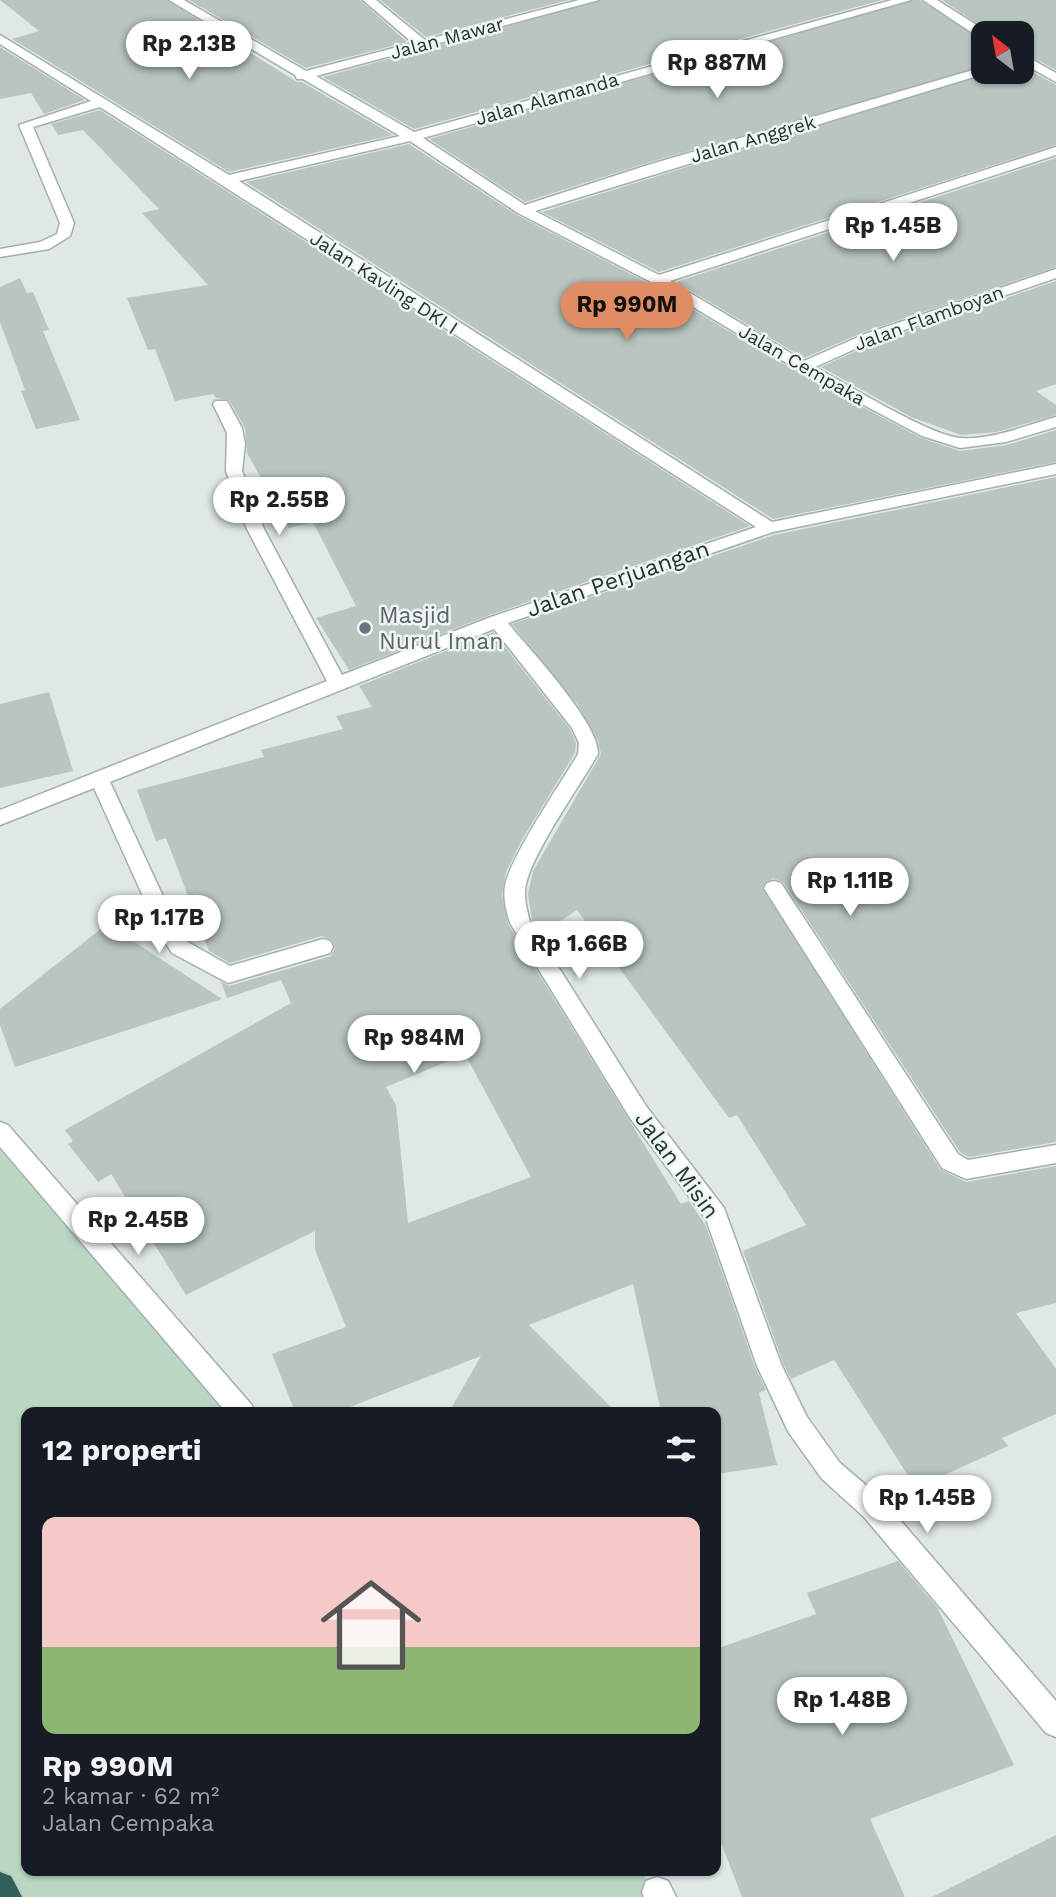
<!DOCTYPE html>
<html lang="id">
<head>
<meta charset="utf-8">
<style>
  :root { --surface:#171b24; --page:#20242c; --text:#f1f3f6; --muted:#9ea1a6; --line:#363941; --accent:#e18d64 }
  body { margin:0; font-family:"Work Sans",sans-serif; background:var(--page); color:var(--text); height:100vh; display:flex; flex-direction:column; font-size:26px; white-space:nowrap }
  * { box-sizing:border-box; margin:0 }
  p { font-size:23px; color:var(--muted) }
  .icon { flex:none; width:38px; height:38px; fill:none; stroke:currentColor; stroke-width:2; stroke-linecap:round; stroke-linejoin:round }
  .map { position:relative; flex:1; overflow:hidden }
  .drawer { position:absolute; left:21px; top:1407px; width:700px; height:469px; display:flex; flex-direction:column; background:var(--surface); border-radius:14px; box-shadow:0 2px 5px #0004 }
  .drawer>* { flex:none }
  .needle { width:46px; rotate:329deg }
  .tools { position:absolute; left:971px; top:21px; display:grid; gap:14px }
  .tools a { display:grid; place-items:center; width:63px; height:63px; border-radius:14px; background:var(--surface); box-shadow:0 2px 5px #0004; font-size:35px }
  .price { position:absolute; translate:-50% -60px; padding:0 16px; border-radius:24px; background:#fff; color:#222; font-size:23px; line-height:46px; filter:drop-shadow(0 2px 4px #0008) }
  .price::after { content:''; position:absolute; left:50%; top:42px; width:21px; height:16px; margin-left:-10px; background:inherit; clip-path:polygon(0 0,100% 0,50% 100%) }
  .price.current { background:var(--accent); color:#111 }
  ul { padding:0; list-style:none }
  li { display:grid; align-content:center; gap:14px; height:371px; padding:0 21px }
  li+li { border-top:2px solid var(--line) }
  li span { display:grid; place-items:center; height:217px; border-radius:14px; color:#555 }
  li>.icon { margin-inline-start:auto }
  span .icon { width:126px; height:126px; fill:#fffc; stroke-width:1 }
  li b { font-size:30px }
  h2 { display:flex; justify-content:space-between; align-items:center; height:84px; padding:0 21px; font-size:30px }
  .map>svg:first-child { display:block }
  .green { fill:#bad7c4 }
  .building { fill:#b8c5c1; fill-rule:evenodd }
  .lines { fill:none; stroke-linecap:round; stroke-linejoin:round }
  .street-casing { stroke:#a3afac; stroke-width:3 }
  .highway-casing { stroke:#bdc3c2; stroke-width:3 }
  .street { fill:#fff; fill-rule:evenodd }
  .highway { fill:#315f59; fill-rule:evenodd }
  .worship-dot { fill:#6b7280; stroke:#eff5f3; stroke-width:2.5 }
  .labels { text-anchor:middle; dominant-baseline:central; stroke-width:5; stroke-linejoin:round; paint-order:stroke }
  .far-street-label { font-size:19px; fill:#223632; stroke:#eff5f3 }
  .street-label { font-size:23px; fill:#223632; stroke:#eff5f3 }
  .worship-label { font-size:23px; fill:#5b616d; stroke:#eff5f3; text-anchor:start }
</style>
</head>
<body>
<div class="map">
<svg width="1056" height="1897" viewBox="0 0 1056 1897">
  <rect width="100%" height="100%" fill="#dfe8e5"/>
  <polygon class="green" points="0,1131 242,1412 26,1412 26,1871 639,1871 661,1897 7,1897 0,1887"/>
  <g class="building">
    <polygon points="0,0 167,0 297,82 302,82 393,135 229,172 12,39 39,31"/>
    <polygon points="189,0 360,0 407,42 306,68"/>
    <polygon points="380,0 569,0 426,37"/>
    <polygon points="602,0 882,0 414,129 323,77"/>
    <polygon points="914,0 920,0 984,42 984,67 647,163 525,202 429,139"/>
    <polygon points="942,0 1056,0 1056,70 1022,52 1022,33 991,33"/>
    <polygon points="0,47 85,100 44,114 31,93 0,99"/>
    <polygon points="1022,66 1056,85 1056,145 659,272 542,212 992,72 1022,72"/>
    <polygon points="100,110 750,526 490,615 349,670 316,618 356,606 313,522 289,528 247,453 245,428 229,400 216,398 213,394 175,401 155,349 148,350 127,298 208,285 142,213 159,209 83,130 58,135 51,124"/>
    <polygon points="409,144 517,215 652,285 797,372 921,438 960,451 1007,445 1056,430 1056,462 773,519 246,182"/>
    <polygon points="1056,158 1056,267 864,332 804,358 676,282"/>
    <polygon points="20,278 27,293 33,292 49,330 43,331 80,420 36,429 21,391 25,390 0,322 0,287"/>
    <polygon points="1056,281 1056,384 1036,391 1056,405 1056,415 997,432 961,435 911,417 821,367 876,342"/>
    <polygon points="1056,477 1056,1142 969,1157 960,1152 783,882 773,878 762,887 940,1169 966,1182 1056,1166 1056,1303 1016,1313 1056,1369 1056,1414 1002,1438 1008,1446 916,1488 834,1360 791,1379 783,1363 743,1251 806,1225 737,1115 729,1118 577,910 541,934 532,921 528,894 533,871 601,754 598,740 578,705 512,624 774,535"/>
    <path d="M493,632L570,729L576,743L575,753L523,838L506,872L502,895L508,924L681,1204L689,1201L706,1226L755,1367L766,1390L759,1393L777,1465L716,1474V1412H661L633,1284L529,1325L616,1412H449L481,1356L337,1412H295L272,1354L346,1327L315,1250V1231L186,1295L111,1174L98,1182L68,1144L73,1141L65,1130L291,1003L281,980L227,998L221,982L229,986L331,956L335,948L332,940L322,936L230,963L209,951L166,838L156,841L137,790L264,757L261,750L343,729L336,716L372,707L359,686ZM465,1054L531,1177L408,1223L396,1105L386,1087Z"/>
    <polygon points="49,692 73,771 0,788 0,704"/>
    <polygon points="107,924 222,999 15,1067 0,1025 0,1009"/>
    <polygon points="898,1561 937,1607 1014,1765 870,1819 905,1897 742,1897 716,1830 716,1649 816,1614 807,1593"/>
    <polygon points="1056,1835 1056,1897 932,1897"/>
  </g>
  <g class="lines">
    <g class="street-casing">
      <g id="street">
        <path d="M169,0H184L306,71L413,43L363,0H376L425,40L579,0H599L316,76L414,132L892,0H911L423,138L525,205L648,165L980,68L990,72L535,211L659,275L1056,147V155L670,281L804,361L865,334L1056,269V278L875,340L815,367C847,384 930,436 961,438C993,440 1026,425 1056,417V427L1006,442L960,448L922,436L798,370L653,283L518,213L410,141L239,181L772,522L1056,464V474L773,532L508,623C529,649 600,724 598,754C579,787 534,850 526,884C523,897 527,910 530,922L646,1106L724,1208L781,1364L807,1417L840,1463L882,1499L1056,1701V1737L1046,1733L864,1517L822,1479L789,1433L757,1366L706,1219L630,1118L510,923C506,911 503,898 505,886C510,857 561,783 578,754L579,743L572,728L494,629L110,782L180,933L186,941L230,966L323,939L330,941L333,947L330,953L228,983L172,953L161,936L94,788L0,825V810L327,681L247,529L226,471L227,433L213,404L215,401H227L242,428L245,444L242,471L264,529L342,675L491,617L756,527L100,107L33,127L74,223L70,236L49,249L0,257V249L40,242L57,234L60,223L19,125L91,101L0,44V35L229,175L400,136L303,79H297L295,75Z"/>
        <polygon points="923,0 937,0 989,33 984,33 984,39 980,38"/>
        <polygon points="1022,54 1056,73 1056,82 1022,63"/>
        <polygon points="774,881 781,883 958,1154 968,1160 1056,1145 1056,1163 966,1179 942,1168 767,893 764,888 767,883"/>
        <polygon points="0,1122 8,1125 251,1404 255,1412 226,1412 0,1147"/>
        <polygon points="657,1877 668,1881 676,1897 644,1897 642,1892 646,1881"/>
      </g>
    </g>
    <g class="highway-casing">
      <polygon id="highway" points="0,1872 11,1876 22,1897 0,1897"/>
    </g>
    <use href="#street" class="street"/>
    <use href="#highway" class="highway"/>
  </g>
  <circle class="worship-dot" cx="365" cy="628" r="7"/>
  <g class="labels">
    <g class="far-street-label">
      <text transform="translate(447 38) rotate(-15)">Jalan Mawar</text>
      <text transform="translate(547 99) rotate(-16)">Jalan Alamanda</text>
      <text transform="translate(753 139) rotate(-16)">Jalan Anggrek</text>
      <text transform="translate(384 283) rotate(33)">Jalan Kavling DKI I</text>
      <text transform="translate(929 318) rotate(-20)">Jalan Flamboyan</text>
      <text transform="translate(802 365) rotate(30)">Jalan Cempaka</text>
    </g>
    <g class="street-label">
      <text transform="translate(618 579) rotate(-19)">Jalan Perjuangan</text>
      <text transform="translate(677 1165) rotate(54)">Jalan Misin</text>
    </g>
    <g class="worship-label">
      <text x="379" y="615">Masjid<tspan x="379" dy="26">Nurul Iman</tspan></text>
    </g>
  </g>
</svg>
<div class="tools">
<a><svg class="needle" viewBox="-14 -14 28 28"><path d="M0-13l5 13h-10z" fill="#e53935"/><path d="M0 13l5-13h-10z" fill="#9ea1a6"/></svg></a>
</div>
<b class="price" style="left:189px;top:81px">Rp 2.13B</b>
<b class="price" style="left:717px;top:100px">Rp 887M</b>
<b class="price" style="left:893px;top:263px">Rp 1.45B</b>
<b class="price current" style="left:627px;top:342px">Rp 990M</b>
<b class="price" style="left:279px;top:537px">Rp 2.55B</b>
<b class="price" style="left:850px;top:918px">Rp 1.11B</b>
<b class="price" style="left:159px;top:955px">Rp 1.17B</b>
<b class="price" style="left:579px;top:981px">Rp 1.66B</b>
<b class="price" style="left:414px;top:1075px">Rp 984M</b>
<b class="price" style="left:138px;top:1257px">Rp 2.45B</b>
<b class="price" style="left:927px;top:1535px">Rp 1.45B</b>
<b class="price" style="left:842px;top:1737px">Rp 1.48B</b>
<section class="drawer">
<h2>12 properti<svg class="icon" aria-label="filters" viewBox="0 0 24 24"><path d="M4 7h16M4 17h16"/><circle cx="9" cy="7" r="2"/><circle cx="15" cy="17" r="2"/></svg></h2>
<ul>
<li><span style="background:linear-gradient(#f6c9c9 60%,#8fb573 0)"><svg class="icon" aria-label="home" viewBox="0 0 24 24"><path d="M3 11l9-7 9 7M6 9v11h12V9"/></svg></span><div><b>Rp 990M</b><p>2 kamar · 62 m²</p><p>Jalan Cempaka</p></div></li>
</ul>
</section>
</div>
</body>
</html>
